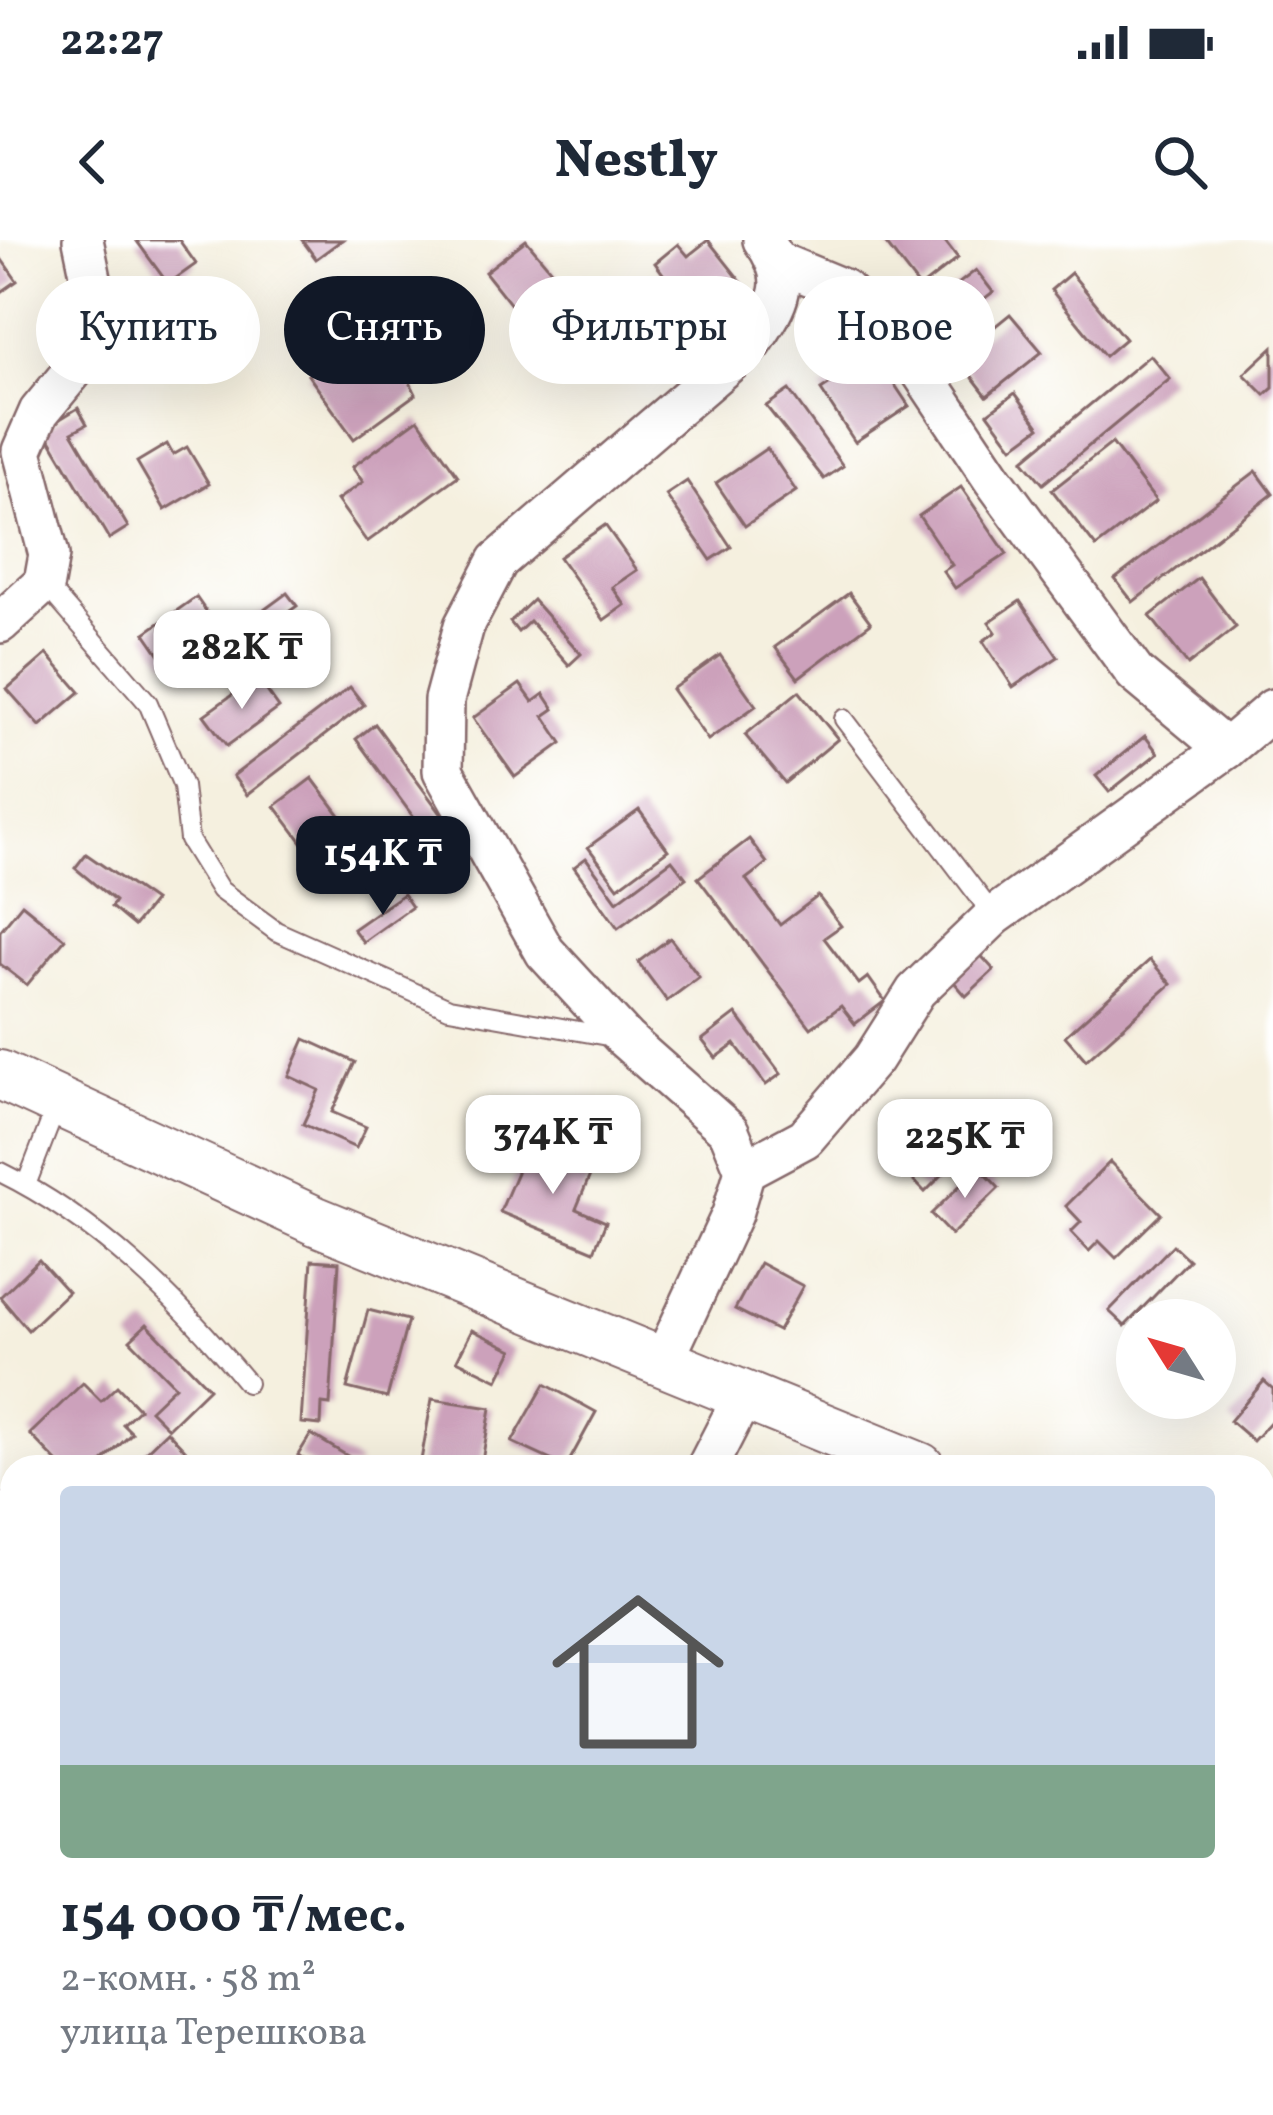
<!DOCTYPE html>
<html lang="ru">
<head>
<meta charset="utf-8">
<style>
  :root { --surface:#fff; --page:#f6f6f7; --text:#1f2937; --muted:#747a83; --accent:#111827 }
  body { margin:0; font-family:Vollkorn,serif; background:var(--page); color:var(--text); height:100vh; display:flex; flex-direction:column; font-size:45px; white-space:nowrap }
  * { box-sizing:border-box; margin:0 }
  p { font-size:39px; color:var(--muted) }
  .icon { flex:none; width:66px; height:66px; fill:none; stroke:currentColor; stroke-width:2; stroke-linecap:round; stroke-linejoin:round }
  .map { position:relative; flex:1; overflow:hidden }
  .panel { position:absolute; left:0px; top:1215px; width:1275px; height:660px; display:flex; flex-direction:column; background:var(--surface); border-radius:36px 36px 0 0; box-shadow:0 12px 48px #0002 }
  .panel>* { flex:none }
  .top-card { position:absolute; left:36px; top:36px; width:1203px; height:108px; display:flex; gap:24px }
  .needle { width:78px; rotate:307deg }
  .fabs { position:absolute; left:1116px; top:1059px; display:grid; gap:24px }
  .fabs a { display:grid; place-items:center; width:120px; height:120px; border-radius:50%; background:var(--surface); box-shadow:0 12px 48px #0002; font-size:60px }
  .price { position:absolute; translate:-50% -102px; padding:0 27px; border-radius:24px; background:#fff; color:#222; font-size:39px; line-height:78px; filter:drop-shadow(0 3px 6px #0008) }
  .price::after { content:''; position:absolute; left:50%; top:72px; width:36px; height:27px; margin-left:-18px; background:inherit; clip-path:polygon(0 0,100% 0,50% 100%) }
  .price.current { background:var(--accent); color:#fff }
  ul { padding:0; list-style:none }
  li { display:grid; align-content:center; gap:24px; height:636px; padding:0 60px }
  li span { display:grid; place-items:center; height:372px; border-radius:12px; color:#555 }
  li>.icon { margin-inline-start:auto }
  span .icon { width:216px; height:216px; fill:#fffc; stroke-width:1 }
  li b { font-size:51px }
  .chip { padding:0 42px; border-radius:54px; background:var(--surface); box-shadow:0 12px 48px #0002; font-size:42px; line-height:108px }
  .chip.current { background:var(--accent); color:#fff }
  .status { display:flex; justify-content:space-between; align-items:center; height:84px; padding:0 60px; background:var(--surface); direction:ltr }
  .status svg { height:33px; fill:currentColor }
  header { display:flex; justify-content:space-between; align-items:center; height:156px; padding:0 60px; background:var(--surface); font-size:54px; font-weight:800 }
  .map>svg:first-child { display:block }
  .building { fill:#cca1bb }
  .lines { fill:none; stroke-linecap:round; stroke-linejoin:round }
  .service-casing { stroke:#86686a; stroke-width:22 }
  .minor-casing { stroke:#86686a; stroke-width:44 }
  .tertiary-casing { stroke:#86686a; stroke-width:52 }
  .service { stroke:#fff; stroke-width:18 }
  .minor { stroke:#fff; stroke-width:39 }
  .tertiary { stroke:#fff; stroke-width:48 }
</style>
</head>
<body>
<div class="status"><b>22:27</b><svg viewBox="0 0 49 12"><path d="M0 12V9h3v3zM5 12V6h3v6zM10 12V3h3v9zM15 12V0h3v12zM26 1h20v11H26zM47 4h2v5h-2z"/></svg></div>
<header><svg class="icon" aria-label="back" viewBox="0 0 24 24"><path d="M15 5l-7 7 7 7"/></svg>Nestly<svg class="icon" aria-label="search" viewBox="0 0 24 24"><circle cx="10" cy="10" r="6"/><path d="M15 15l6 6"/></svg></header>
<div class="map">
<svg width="1273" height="1875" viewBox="0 0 1273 1875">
  <rect width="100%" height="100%" fill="#fff"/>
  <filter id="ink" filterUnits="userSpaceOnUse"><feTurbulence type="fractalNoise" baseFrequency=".00833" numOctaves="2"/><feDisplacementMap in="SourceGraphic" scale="24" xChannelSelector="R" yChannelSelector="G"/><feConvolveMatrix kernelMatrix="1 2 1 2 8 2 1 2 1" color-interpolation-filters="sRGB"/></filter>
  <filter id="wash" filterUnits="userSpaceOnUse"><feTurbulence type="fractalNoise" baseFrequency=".004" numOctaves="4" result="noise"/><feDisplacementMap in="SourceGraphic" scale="48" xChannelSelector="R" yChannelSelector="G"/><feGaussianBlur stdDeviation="2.7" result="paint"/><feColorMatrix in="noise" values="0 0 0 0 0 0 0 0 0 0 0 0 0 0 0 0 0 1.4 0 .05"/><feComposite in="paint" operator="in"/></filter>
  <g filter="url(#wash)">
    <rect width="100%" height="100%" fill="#f5f0df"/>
    <g id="blocks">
      <g class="building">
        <polygon points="136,0 179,0 196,24 168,44"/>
        <polygon points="302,0 342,0 316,19"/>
        <polygon points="526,0 561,42 519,75 485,32"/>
        <polygon points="708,0 747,49 697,90 658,41 664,35 655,23 678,4 688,16"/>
        <polygon points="883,0 944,0 958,18 920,48"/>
        <polygon points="0,17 17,41 0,53"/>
        <polygon points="976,30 993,52 935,97 918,75"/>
        <polygon points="1071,33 1125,99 1105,116 1051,50"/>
        <polygon points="1010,74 1042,112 987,156 957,117"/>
        <polygon points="370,90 389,115 394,111 416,154 354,199 308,135"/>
        <polygon points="1273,107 1273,148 1265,155 1244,134"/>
        <polygon points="875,115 909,166 855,202 821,150"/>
        <polygon points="1150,115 1170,139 1043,244 1023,220"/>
        <polygon points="789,150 843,226 824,239 766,166"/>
        <polygon points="1015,153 1040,187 1013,207 988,173"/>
        <polygon points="78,168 87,184 72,192 128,287 109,299 44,189"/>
        <polygon points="418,179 458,236 367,302 337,260 363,242 352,227"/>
        <polygon points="1112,203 1156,261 1096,307 1052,250"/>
        <polygon points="167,204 173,215 187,207 209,244 165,270 137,222"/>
        <polygon points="767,208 796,251 745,286 716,243"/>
        <polygon points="1256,231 1273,254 1133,362 1115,339"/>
        <polygon points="687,241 731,307 711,320 666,255"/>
        <polygon points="961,247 1007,314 955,348 943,331 952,325 919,276"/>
        <polygon points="605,285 637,330 612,347 625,365 604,380 559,317"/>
        <polygon points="1199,338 1236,387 1188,425 1150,376"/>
        <polygon points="287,353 297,366 239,407 230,395"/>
        <polygon points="849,353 871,383 798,438 775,407"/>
        <polygon points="196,357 216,386 165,422 145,393"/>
        <polygon points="533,360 581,414 569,425 530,381 518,392 510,382"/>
        <polygon points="1020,361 1058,417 1013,447 983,401 996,392 989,382"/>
        <polygon points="47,414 80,452 40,486 7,449"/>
        <polygon points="720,415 756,466 708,500 672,449"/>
        <polygon points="257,437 279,468 227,506 204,475"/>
        <polygon points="520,444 533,462 544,454 554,469 544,476 562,503 515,537 473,478"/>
        <polygon points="350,447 364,465 247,555 233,536"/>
        <polygon points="799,451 838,499 785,543 745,495"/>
        <polygon points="375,484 448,583 428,597 356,499"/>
        <polygon points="1145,496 1158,513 1109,552 1096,536"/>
        <polygon points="312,538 345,582 308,610 275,566"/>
        <polygon points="639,570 668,610 618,647 588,607"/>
        <polygon points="749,599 767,623 746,639 780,685 818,656 841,686 824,698 859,744 868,737 885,761 855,784 841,766 811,788 698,638"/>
        <polygon points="86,614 154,661 134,686 111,667 115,661 75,628"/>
        <polygon points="586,618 617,661 672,620 686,638 618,688 574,627"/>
        <polygon points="403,654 412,667 363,702 353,689"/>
        <polygon points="22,664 65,699 27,745 0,724 0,691"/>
        <polygon points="670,698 699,737 667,761 638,722"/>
        <polygon points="976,710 994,730 966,756 948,735"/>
        <polygon points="1150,720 1171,744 1086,820 1065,796"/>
        <polygon points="736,774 781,834 766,845 735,804 716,818 702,800"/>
        <polygon points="305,799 355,822 332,872 366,887 356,908 303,884 319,850 289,836"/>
        <polygon points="926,870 966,911 925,952 885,911"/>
        <polygon points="530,902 593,928 576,969 606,982 594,1011 500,972"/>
        <polygon points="1110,922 1161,974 1116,1018 1099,1001 1089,1011 1071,992 1081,982 1066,966"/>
        <polygon points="979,927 999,948 951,995 931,974"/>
        <polygon points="1173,1005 1189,1020 1125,1086 1109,1071"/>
        <polygon points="39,1020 68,1052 28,1090 0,1057"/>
        <polygon points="312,1020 339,1022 330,1165 322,1164 321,1185 301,1183"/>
        <polygon points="760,1023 803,1046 778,1091 735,1069"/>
        <polygon points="368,1070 408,1080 387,1158 347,1148"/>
        <polygon points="147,1084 209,1148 168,1188 150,1170 175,1146 130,1100"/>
        <polygon points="472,1090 513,1110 498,1140 457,1120"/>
        <polygon points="1264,1141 1273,1149 1273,1179 1253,1201 1230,1181"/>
        <polygon points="83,1143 101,1161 117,1146 139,1169 123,1184 132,1193 97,1227 62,1227 30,1194"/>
        <polygon points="545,1144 596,1172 566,1227 512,1202"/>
        <polygon points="432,1159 491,1168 481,1227 420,1226"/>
        <polygon points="167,1191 186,1211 170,1227 130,1227"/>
        <polygon points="311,1194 359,1223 356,1227 316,1227 298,1215"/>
        <polygon points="12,1382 12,1438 0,1447 0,1390"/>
        <polygon points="1273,1526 1273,1575 1263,1591 1263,1543"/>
        <polygon points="12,1540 12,1624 0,1607 0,1549"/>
        <polygon points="12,1750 12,1777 0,1785 0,1758"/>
        <polygon points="1263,1847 1273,1853 1260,1874 1242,1863 1263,1863"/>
        <polygon points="23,1863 82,1863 90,1875 5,1875"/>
        <polygon points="284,1863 366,1863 375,1875 284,1875 278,1868"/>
        <polygon points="671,1863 696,1863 690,1875 666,1875"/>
        <polygon points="727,1863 789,1863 810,1875 721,1875"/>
        <polygon points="976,1863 1053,1863 1046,1875 997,1875"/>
      </g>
    </g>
  </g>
  <g filter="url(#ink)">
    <use href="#blocks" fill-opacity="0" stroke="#86686a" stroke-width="3"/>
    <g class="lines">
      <g class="service-casing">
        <g id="service">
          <polyline points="44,343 148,463 183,546 189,600 220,650 276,691 449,768 613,797"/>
          <polyline points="844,479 994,676"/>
          <path d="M0,932C98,980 179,1060 247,1143"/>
          <polyline points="26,945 57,865"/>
        </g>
      </g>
      <g class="minor-casing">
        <g id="minor">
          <polyline points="780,23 843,49 910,115 993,239 1135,433 1226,509"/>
          <polyline points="0,383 44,343 49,315 22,211 39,172 90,110 98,72 83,0"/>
          <polyline points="745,930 805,898 873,819 916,751 994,676 1226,509 1273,469"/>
          <path d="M664,1120L732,974L745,930L729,891L625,799L545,712L443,531L444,460L464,386L498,321L752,103C778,64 794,42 763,0"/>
          <polyline points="707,1227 745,1153"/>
          <polyline points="0,1274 12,1290"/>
          <polyline points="0,1668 12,1683"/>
          <polyline points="153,1863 162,1875"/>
          <polyline points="443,1863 444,1875"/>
          <polyline points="485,1863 505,1875"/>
        </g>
      </g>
      <g class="tertiary-casing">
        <g id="tertiary">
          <polyline points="0,835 316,981 920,1227"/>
          <polyline points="1263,1372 1273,1376"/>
        </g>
      </g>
      <use href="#service" class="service"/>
      <use href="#minor" class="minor"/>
      <use href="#tertiary" class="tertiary"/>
    </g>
  </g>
</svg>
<div class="fabs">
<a><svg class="needle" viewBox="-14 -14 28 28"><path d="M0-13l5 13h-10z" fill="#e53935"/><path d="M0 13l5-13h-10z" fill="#747a83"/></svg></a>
</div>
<b class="price" style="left:242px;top:472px">282K ₸</b>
<b class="price current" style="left:383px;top:678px">154K ₸</b>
<b class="price" style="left:553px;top:957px">374K ₸</b>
<b class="price" style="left:965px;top:961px">225K ₸</b>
<div class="top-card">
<a class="chip">Купить</a>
<a class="chip current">Снять</a>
<a class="chip">Фильтры</a>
<a class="chip">Новое</a>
</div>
<section class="panel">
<ul>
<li><span style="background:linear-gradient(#c9d6e8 75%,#7fa58c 0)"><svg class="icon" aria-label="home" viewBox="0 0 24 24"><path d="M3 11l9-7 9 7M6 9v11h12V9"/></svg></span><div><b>154 000 ₸/мес.</b><p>2-комн. · 58 m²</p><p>улица Терешкова</p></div></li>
</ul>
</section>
</div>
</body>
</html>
